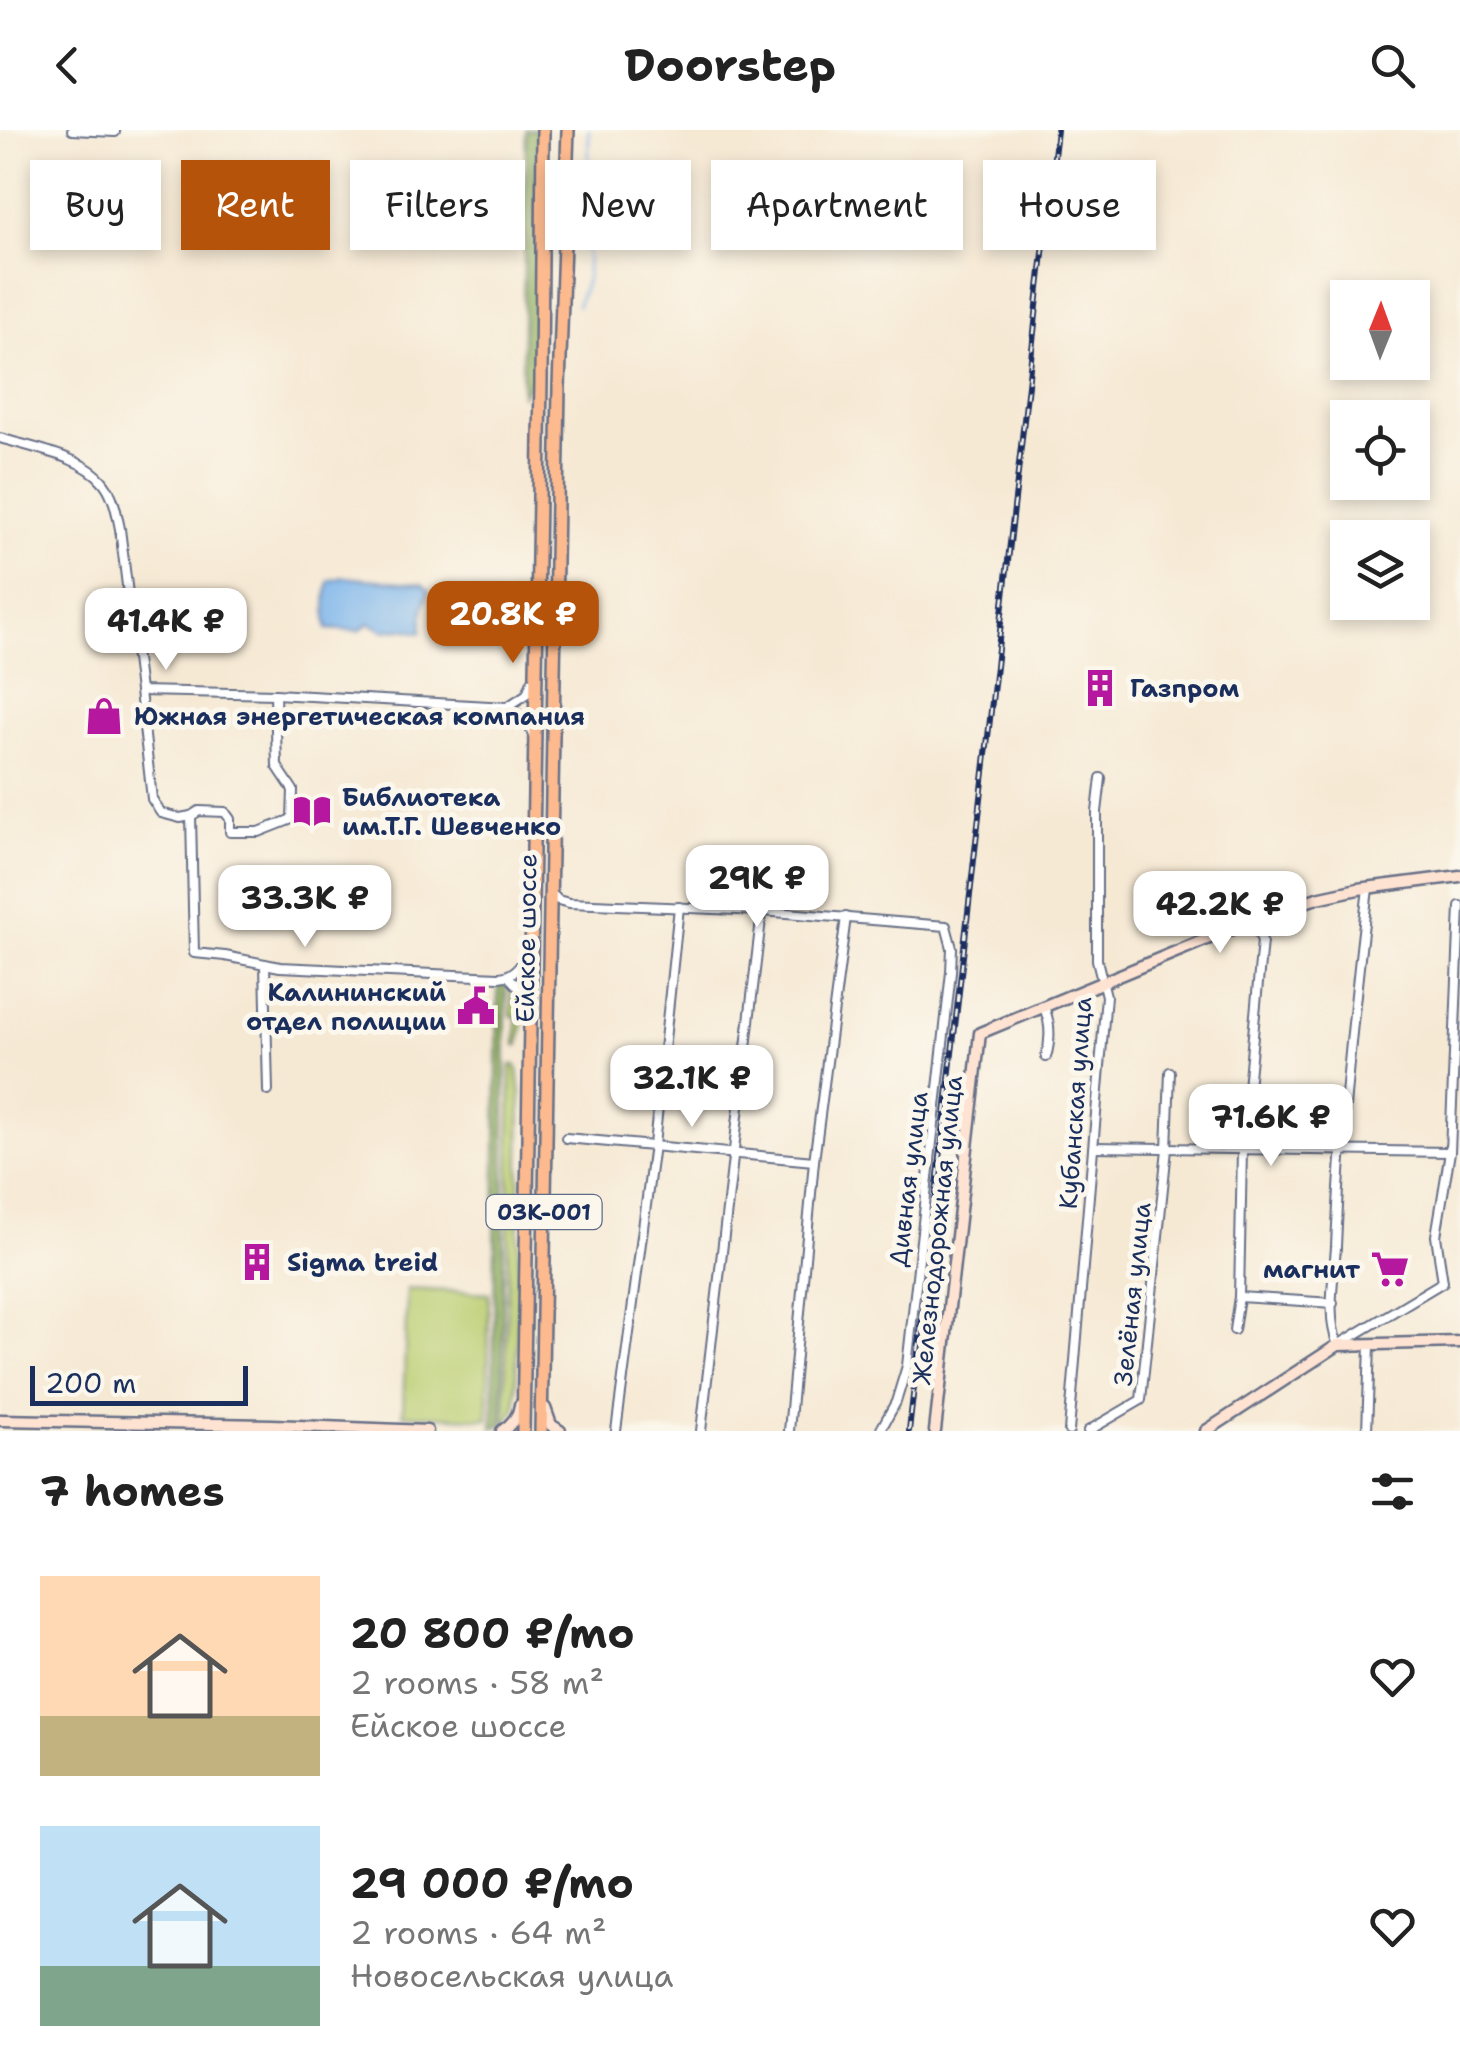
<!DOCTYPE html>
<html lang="en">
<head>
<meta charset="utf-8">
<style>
  :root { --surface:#fff; --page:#f6f6f6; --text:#222; --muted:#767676; --accent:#b45309 }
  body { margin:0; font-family:"Shantell Sans",sans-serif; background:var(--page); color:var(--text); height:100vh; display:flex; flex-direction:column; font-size:38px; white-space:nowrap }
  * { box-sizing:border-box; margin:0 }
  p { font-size:32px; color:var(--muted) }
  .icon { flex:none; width:55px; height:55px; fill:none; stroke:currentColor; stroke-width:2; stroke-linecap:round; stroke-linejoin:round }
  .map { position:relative; height:1301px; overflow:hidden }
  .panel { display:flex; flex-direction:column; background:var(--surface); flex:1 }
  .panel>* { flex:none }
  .top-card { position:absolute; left:30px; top:30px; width:1400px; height:90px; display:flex; gap:20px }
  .needle { width:65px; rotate:1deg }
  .tools { position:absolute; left:1330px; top:150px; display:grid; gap:20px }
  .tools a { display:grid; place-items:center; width:100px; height:100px; border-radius:0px; background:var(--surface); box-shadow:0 5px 15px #0003; font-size:50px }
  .scale { position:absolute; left:30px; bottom:25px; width:218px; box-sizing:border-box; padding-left:10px; border:5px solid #1b2f5e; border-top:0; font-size:28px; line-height:35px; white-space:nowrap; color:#1b2f5e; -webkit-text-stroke:8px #fbf7ec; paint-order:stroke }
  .price { position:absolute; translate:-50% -85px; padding:0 22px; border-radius:20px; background:#fff; color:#222; font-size:32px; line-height:65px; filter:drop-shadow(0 2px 5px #0008) }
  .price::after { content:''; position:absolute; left:50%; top:60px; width:30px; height:22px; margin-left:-15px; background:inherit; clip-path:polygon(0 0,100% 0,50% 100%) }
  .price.current { background:var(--accent); color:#fff }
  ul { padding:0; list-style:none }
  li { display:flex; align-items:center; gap:30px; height:250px; padding:0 40px }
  li span { display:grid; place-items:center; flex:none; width:280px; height:200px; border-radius:0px; color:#555 }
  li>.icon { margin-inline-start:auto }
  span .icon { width:120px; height:120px; fill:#fffc; stroke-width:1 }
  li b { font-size:42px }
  h2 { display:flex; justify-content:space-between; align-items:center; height:120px; padding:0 40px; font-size:42px }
  .tag { padding:0 35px; border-radius:0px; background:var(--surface); box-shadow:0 5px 15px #0003; font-size:35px; line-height:90px }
  .tag.current { background:var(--accent); color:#fff }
  header { display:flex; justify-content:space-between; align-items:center; height:130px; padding:0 40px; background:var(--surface); font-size:45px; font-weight:700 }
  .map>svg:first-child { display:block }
  .green { fill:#bacd70; stroke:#6a7e67; stroke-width:2.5 }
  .forest { fill:#93b062; stroke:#577060; stroke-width:2.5 }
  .water { fill:#79b3ea; stroke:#4a71a4; stroke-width:2.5 }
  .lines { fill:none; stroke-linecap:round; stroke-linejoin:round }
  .stream { stroke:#79b3ea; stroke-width:2.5 }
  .street-casing { stroke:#687087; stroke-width:12 }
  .secondary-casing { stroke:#687087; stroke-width:15 }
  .primary-casing { stroke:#687087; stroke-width:16 }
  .street { stroke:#fff; stroke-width:8 }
  .secondary { stroke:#fee3d2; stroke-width:10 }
  .primary { stroke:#fcba8e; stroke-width:11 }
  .rail-casing { stroke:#1b2f5e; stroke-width:6 }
  .rail { stroke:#fbf7ec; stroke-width:2.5; stroke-dasharray:8; stroke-linecap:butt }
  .labels { text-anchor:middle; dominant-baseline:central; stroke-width:10; stroke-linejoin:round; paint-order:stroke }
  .shield { fill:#fbf7ec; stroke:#5e6b89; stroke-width:2.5 }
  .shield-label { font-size:22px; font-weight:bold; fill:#1b2f5e }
  .poi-label { font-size:25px; font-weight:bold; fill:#1b2f5e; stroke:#fbf7ec; text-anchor:start }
  .street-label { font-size:25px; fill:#1b2f5e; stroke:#fbf7ec }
</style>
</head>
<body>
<header><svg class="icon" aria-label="back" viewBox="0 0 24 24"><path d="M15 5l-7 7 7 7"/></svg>Doorstep<svg class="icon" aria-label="search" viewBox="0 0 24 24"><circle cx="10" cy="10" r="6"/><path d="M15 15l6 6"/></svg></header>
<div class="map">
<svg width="1460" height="1301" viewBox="0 0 1460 1301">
  <rect width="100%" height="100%" fill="#fbf7ec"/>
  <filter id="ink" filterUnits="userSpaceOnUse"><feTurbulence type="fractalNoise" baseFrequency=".01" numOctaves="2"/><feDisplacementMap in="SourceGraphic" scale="20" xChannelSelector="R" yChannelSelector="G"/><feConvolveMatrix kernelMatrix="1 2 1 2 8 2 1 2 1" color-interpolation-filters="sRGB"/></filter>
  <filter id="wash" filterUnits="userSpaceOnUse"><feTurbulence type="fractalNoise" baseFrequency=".0048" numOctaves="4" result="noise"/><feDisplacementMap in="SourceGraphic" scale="40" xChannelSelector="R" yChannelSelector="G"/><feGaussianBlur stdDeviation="2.25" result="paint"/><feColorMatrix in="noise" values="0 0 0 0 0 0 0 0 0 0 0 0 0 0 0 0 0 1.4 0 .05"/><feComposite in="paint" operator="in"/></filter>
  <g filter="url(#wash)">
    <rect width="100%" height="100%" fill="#f6e9d4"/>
    <g class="green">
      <path d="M511,855C528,873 524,892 519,915H516L517,887L511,886Z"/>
      <polygon points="511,935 515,935 518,940 521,965 516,1275 515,1280 505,1293"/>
      <polygon points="407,1159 489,1163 488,1289 403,1284"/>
    </g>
    <g class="forest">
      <polygon points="526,0 537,0 535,246 522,265"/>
      <polygon points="498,855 506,855 502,1295 493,1298"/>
    </g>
    <path class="water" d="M343,447L422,454L429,460L424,476L421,503L403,499L384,501L369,493L359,501L327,499C325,486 326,464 329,451Z"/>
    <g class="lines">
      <polyline class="stream" points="577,176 587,147 589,0"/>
    </g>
  </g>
  <g filter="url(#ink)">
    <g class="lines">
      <g class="street-casing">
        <g id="street">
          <polyline points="72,0 115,2 115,0"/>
          <path d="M0,308C32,318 83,326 104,353C114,366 117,384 120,399L140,561L275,564L507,577"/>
          <polyline points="140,561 152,669 161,683 180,688 191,686"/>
          <path d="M275,564L277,636L293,660L292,689L259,702H230V689L225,682L199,681L191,686L194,823L225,826L280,837L499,847C515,846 525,833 528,818"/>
          <polyline points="507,577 527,564 532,551"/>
          <polyline points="507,577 527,590 533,606"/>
          <path d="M1368,758C1354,878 1341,996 1336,1117C1334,1147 1326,1187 1338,1215L1443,1152L1436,1106L1450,1022L1460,776"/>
          <polyline points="550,762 558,770 569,773 762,781 946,796 952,818 951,842 907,1236 896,1272 880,1301"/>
          <polyline points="1253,790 1262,811 1242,1021 1239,1167 1333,1173"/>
          <polyline points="265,834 268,961"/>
          <polyline points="509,847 521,860 529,875"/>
          <path d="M1044,877C1051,894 1051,910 1046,927"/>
          <polyline points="566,1008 814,1031"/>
          <polyline points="1094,1017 1450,1022"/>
          <polyline points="1234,1200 1239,1167"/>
          <polyline points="616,1301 654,1015 679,777"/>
          <polyline points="701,1301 762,781"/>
          <polyline points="789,1301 814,1031 846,787"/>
          <polyline points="1069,1301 1106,866 1097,830 1097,682 1101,648"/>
          <polyline points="1088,1301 1141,1270 1167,1019 1170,942"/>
          <polyline points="1367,1301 1370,1215"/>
        </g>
      </g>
      <g class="secondary-casing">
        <g id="secondary">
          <polyline points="545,1278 551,1295 560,1301"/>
          <polyline points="0,1290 272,1295 427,1301"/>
          <path d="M502,1301C511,1295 519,1286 520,1275"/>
          <polyline points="935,1301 980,903 1253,790 1317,768 1358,759 1460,746"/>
          <polyline points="1206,1301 1338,1215 1460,1212"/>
        </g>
      </g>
      <g class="primary-casing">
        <g id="primary">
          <polyline points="523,1301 541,252 543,0"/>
          <polyline points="541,1301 559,257 568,0"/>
        </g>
      </g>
      <use href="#street" class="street"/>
      <use href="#secondary" class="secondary"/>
      <use href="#primary" class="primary"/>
      <g class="rail-casing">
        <polyline id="rail" points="909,1301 1057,0"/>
      </g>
      <use href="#rail" class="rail"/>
    </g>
  </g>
  <defs>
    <g id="building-bare" transform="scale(3)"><path d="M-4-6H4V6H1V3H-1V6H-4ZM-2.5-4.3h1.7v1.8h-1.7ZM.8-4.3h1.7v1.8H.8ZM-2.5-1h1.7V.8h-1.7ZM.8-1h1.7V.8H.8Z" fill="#b5179e" stroke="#fbf7ec" stroke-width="2.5" paint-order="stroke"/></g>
    <g id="shop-bare" transform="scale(3)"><path d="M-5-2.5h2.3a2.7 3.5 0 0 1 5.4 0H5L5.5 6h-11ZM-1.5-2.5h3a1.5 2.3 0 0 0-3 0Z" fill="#b5179e" stroke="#fbf7ec" stroke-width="2.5" paint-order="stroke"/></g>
    <g id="library-bare" transform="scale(3)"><path d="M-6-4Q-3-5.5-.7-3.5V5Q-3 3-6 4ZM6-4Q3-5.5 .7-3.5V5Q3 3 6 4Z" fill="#b5179e" stroke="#fbf7ec" stroke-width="2.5" paint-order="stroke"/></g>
    <g id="civic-bare" transform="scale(3)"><path d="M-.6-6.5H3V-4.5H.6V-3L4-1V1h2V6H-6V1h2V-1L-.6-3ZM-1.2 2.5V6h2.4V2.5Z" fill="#b5179e" stroke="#fbf7ec" stroke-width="2.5" paint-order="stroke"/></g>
    <g id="supermarket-bare" transform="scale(3)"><path d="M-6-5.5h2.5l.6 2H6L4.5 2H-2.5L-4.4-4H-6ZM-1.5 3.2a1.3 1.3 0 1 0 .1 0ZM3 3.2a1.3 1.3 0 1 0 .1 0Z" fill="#b5179e" stroke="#fbf7ec" stroke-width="2.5" paint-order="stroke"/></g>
  </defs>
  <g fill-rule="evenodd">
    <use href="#building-bare" x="1100" y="558"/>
    <use href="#shop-bare" x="104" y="586"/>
    <use href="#library-bare" x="312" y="681"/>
    <use href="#civic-bare" x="476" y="876"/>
    <use href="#building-bare" x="257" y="1132"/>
    <use href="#supermarket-bare" x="1390" y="1139"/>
  </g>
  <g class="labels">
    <rect class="shield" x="486.5" y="1065" width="115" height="34" rx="8"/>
    <g class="shield-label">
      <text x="544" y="1082">03К-001</text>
    </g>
    <g class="poi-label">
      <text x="1130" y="558">Газпром</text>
      <text x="134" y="586">Южная энергетическая компания</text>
      <text x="342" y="667">Библиотека<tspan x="342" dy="29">им.Т.Г. Шевченко</tspan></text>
      <text x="446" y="862" text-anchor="end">Калининский<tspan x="446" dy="29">отдел полиции</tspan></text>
      <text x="287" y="1132">Sigma treid</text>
      <text x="1360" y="1139" text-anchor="end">магнит</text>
    </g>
    <g class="street-label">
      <text transform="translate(526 808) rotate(-89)">Ейское шоссе</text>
      <text transform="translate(1075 973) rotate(-86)">Кубанская улица</text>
      <text transform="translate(908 1049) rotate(-83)">Дивная улица</text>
      <text transform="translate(937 1100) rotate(-84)">Железнодорожная улица</text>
      <text transform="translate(1132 1164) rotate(-84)">Зелёная улица</text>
    </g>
  </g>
</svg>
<div class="tools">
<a><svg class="needle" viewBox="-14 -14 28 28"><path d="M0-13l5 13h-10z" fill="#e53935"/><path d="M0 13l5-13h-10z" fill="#767676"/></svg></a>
<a><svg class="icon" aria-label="locate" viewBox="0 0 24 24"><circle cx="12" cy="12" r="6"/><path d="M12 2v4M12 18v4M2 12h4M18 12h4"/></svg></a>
<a><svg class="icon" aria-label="layers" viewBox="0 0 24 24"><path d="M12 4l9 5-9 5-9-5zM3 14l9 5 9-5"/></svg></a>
</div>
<div class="scale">200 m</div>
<b class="price current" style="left:513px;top:536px">20.8K ₽</b>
<b class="price" style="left:166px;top:543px">41.4K ₽</b>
<b class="price" style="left:757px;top:800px">29K ₽</b>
<b class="price" style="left:305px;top:820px">33.3K ₽</b>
<b class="price" style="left:1220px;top:826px">42.2K ₽</b>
<b class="price" style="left:692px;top:1000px">32.1K ₽</b>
<b class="price" style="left:1271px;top:1039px">71.6K ₽</b>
<div class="top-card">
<a class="tag">Buy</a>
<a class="tag current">Rent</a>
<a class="tag">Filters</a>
<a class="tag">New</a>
<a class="tag">Apartment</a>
<a class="tag">House</a>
</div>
</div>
<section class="panel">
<h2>7 homes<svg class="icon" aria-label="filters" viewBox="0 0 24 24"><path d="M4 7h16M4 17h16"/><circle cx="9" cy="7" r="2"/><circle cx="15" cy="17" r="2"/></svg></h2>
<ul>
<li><span style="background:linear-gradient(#ffd9b3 70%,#c2b280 0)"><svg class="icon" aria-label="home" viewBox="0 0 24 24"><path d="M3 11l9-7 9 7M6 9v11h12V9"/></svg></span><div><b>20 800 ₽/mo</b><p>2 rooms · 58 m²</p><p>Ейское шоссе</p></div><svg class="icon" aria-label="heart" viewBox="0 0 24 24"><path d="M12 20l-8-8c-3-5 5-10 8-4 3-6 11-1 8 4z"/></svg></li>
<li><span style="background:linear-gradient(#bfe0f5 70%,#7fa58c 0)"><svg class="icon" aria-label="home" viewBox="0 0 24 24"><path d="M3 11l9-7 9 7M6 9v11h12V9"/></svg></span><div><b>29 000 ₽/mo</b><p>2 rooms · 64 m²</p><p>Новосельская улица</p></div><svg class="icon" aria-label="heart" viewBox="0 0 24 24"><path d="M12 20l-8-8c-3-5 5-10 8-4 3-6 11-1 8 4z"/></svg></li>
</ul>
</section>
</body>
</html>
